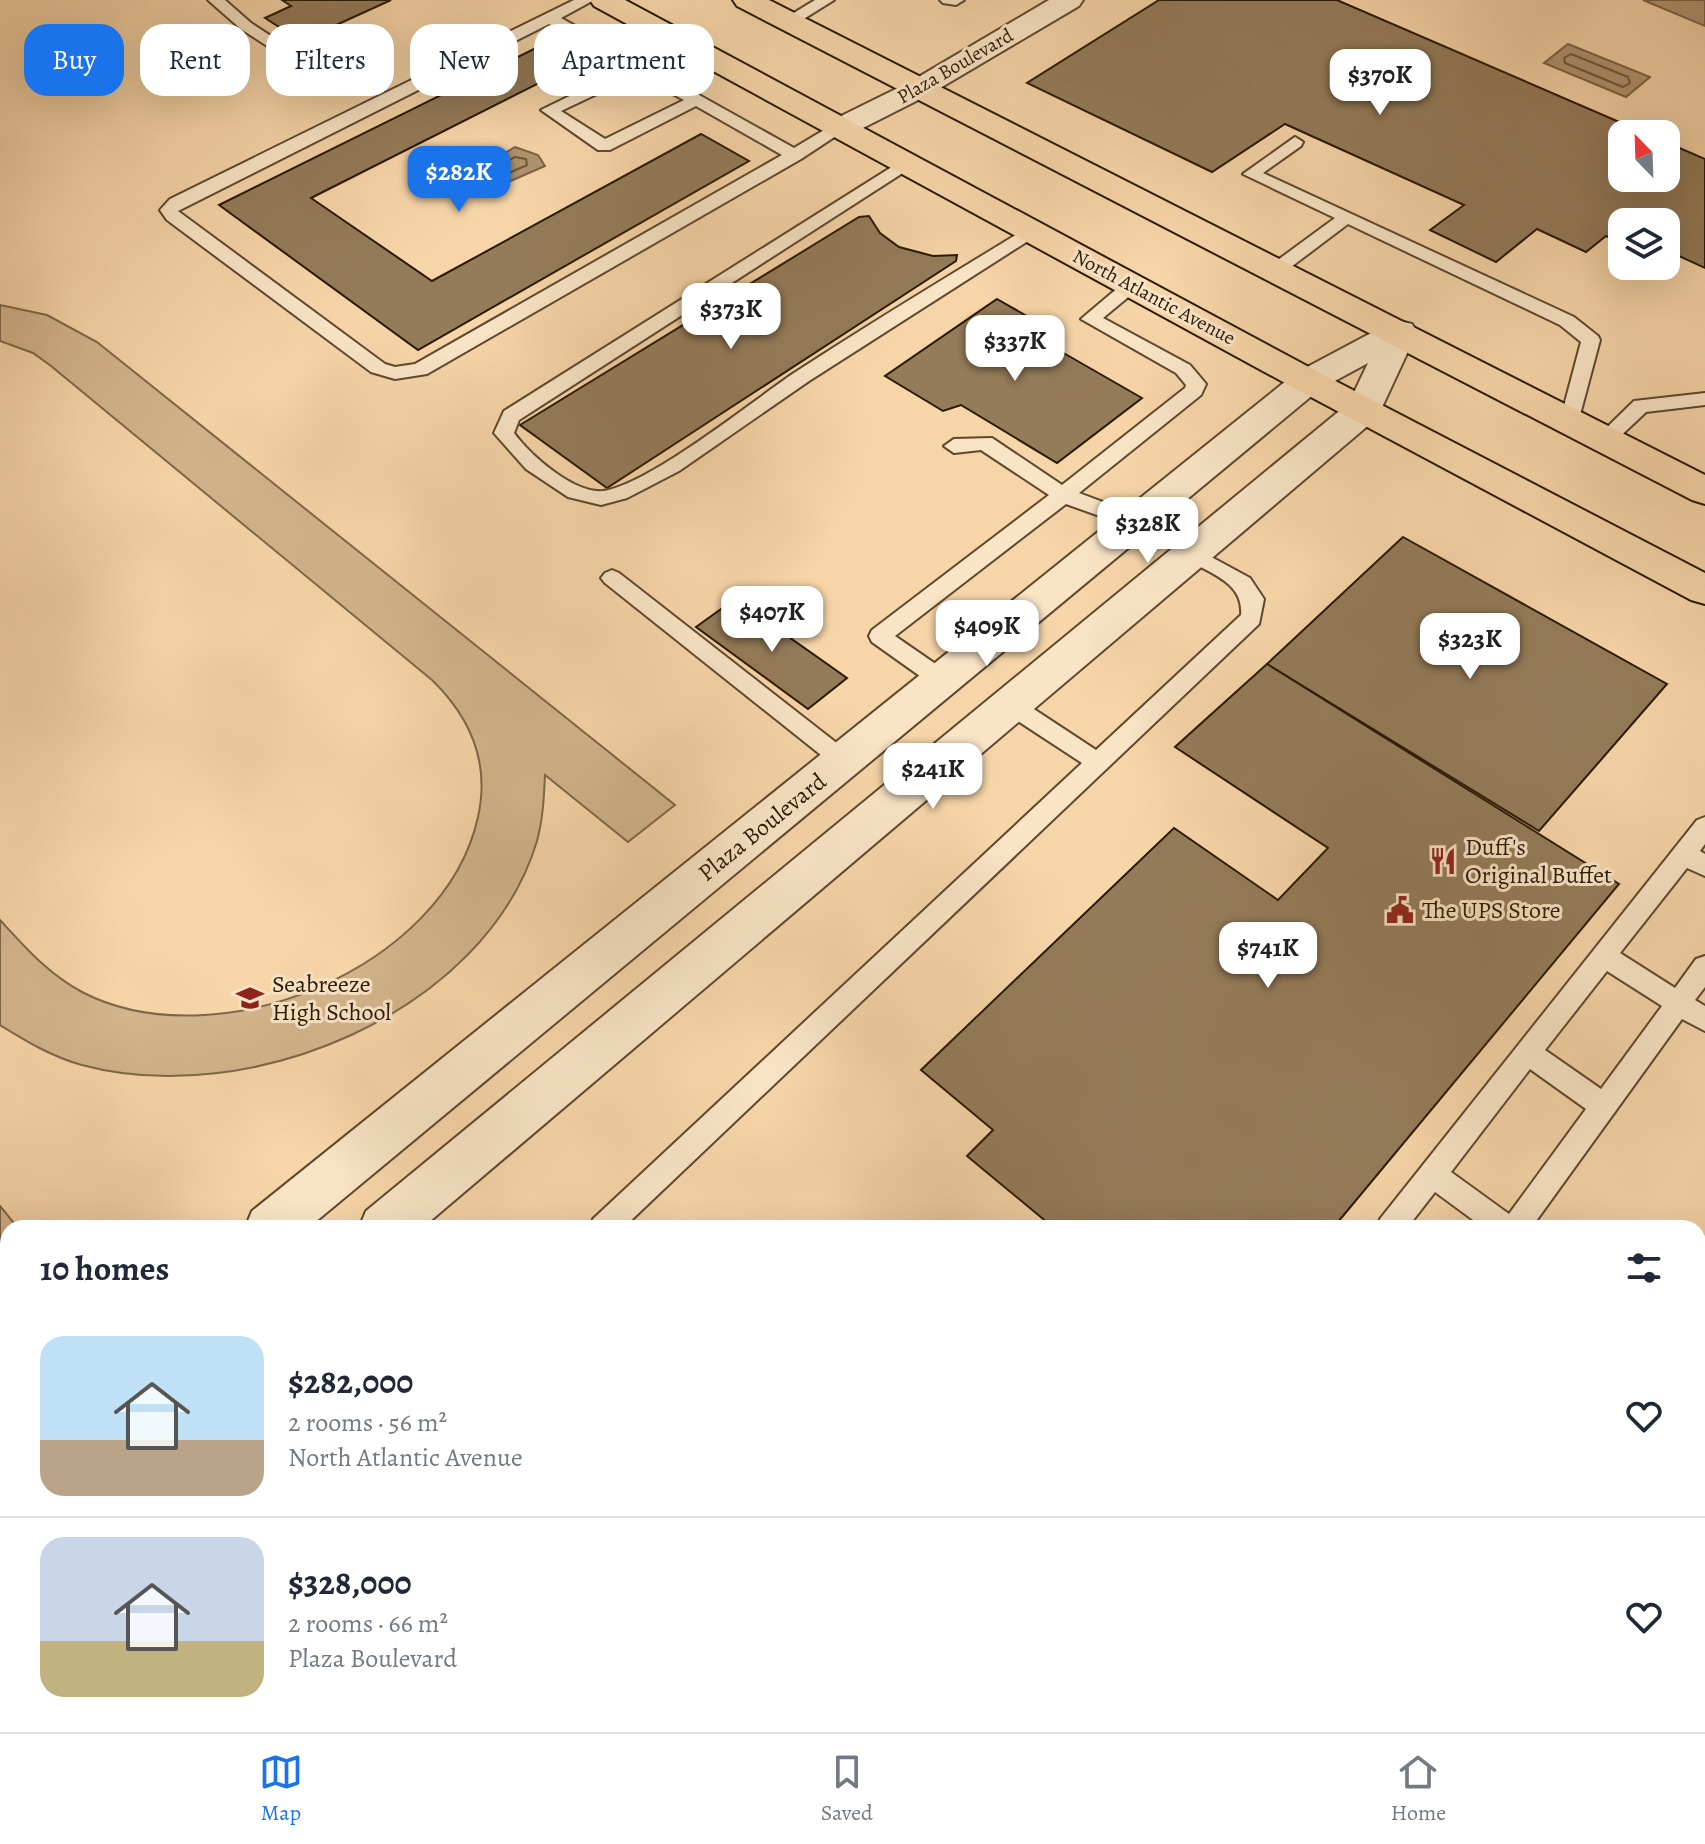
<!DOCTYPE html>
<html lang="en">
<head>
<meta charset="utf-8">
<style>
  :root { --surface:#fff; --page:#f2f2f3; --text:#1f2937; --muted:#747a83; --line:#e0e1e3; --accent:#1a73e8 }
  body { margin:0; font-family:Alegreya,serif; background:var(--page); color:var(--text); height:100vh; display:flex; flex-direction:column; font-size:30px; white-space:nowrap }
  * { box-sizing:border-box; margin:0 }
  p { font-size:26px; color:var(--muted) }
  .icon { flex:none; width:44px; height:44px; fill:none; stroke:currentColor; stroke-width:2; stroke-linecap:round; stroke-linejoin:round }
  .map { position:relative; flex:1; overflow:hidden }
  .panel { position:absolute; left:0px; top:1220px; width:1706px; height:512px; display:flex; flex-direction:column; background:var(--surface); border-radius:24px 24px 0 0; box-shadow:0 8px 32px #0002 }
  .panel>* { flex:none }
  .hud { position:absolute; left:24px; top:24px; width:800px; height:72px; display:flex; gap:16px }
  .needle { width:52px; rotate:337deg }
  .tools { position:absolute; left:1608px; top:120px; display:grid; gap:16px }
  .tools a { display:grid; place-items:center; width:72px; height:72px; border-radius:16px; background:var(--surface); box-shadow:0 8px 32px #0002; font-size:40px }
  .price { position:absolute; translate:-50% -68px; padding:0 18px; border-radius:16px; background:#fff; color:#222; font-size:26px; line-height:52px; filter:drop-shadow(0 2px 4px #0008) }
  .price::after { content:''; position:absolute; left:50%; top:48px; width:24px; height:18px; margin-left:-12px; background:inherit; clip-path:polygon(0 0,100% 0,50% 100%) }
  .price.active { background:var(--accent); color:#fff }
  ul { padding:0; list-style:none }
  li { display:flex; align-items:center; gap:24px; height:200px; padding:0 40px }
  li+li { border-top:2px solid var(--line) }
  li span { display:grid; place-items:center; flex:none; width:224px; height:160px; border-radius:24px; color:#555 }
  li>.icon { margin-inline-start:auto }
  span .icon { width:96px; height:96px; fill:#fffc; stroke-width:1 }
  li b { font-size:34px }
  h2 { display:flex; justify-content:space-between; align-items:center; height:96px; padding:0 40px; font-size:34px }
  .tag { padding:0 28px; border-radius:24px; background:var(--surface); box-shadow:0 8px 32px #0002; font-size:28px; line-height:72px }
  .tag.active { background:var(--accent); color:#fff }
  .menu { display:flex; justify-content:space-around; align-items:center; height:112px; border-top:2px solid var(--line); background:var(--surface); font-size:22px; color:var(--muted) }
  .menu a { display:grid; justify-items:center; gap:4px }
  .menu .active { color:var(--accent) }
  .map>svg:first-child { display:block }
  .green { fill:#d3b58c; stroke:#7e6748; stroke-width:2 }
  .water { fill:#b19570; stroke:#7b6345; stroke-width:2 }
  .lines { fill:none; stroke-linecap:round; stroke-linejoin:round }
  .shore { stroke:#6e573a; stroke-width:2 }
  .building { fill:#947b59; stroke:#2a1904; stroke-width:2 }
  .service-casing { stroke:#5d482d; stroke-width:4 }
  .minor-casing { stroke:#5d482d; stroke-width:4 }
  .tertiary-casing { stroke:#5d482d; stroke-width:4 }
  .primary-casing { stroke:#2a1904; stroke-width:4 }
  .service { fill:#f9e4c6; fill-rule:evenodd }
  .minor { fill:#f9e4c6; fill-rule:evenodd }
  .tertiary { fill:#f9e4c6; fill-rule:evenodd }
  .primary { fill:#f6d5a8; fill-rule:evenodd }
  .labels { text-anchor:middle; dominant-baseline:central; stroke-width:6; stroke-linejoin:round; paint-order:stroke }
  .far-street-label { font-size:20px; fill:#2a1904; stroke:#f9e4c6 }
  .street-label { font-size:24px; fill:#2a1904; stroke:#f9e4c6 }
  .poi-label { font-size:24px; fill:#2a1904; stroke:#f9e4c6; text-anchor:start }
</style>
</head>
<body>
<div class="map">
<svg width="1705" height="1732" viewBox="0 0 1705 1732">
  <rect width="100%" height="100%" fill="#f6d5a8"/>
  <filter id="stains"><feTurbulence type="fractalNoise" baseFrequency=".0025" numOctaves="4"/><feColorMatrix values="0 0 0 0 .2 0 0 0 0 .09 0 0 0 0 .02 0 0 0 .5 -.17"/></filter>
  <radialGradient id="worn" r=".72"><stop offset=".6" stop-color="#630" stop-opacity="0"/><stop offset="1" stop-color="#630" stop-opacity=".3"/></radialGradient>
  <g class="green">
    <path d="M0,305L47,315L97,342L675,805L628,842L545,775C544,797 543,819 537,841C485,1014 247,1110 82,1065C52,1057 26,1041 0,1025V920C25,947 48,974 82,992C217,1062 445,968 478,817C490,763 470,717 432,680L51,366L33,353L0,341Z"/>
    <polygon points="0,1206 18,1228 8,1228 8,1300 0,1306"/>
  </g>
  <g class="water">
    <polygon points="1643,0 1705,0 1705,26"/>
    <polygon points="1568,44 1650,77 1626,97 1544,63"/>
    <polygon points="515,147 538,155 545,166 474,197 454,184"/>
  </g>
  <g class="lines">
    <g class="shore">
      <polygon points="1571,54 1628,77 1630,83 1623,87 1565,63 1564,58"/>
      <polygon points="515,157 526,159 527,165 486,183 481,182 482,176"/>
    </g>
  </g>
  <g class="building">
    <polygon points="282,0 391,0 301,41 265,18 291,6"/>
    <polygon points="1159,0 1337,0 1647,134 1622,134 1622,178 1666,178 1666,142 1705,159 1705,268 1666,250 1666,222 1622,222 1622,243 1606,236 1586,252 1537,229 1496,262 1430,230 1464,205 1285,124 1212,172 1027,83"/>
    <polygon points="538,47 571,67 311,198 432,281 701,134 749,161 418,350 219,205"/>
    <polygon points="869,216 880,233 899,247 933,256 957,255 956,261 607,488 520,425 859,217"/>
    <polygon points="997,299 1032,319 1020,328 1142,398 1057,463 961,405 943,411 885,376"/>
    <polygon points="1403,537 1667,684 1539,831 1267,664"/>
    <polygon points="735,599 847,678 808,709 696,627"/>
    <polygon points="1267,664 1619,884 1333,1228 1054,1228 967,1156 993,1130 921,1070 1174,828 1278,900 1328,848 1175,747"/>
    <polygon points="309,1724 492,1724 491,1732 308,1732"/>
    <polygon points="835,1724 921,1724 914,1732 842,1732"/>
  </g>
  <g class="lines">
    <g class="service-casing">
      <g id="service">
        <polygon points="208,0 225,0 251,23 312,63 304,68 298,66 241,29"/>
        <path d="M574,0H594L561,18L794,148L834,124L840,123L848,128L801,159L427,374L395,379L371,372L167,220L160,210L170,199ZM549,24L625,69L541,110L598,150H610L696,106L782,155L415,364L395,367L385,364L178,211ZM637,75L684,100L605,139L561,111Z"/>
        <polygon points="815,0 834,0 794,25 784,25 784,19"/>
        <polygon points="940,0 964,0 956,5 943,3"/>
        <polygon points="1295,137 1303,142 1301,146 1263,173 1574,317 1598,336 1600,340 1577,426 1563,426 1560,421 1581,342 1560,325 1348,224 1283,273 1271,273 1268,269 1271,265 1335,218 1243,174"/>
        <path d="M906,158L912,159L914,163L912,167L519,420L514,433C530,455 574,494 603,491C650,484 751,402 794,373C870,323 949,276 1027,228L1033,227L1042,232L809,381L679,471L627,498L601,505L568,497L526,469L494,433L504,411Z"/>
        <polygon points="1132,279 1141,285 1138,289 1103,318 1190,365 1206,384 1201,395 1079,493 1143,517 1146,522 1143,527 1136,529 1066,504 895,636 950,674 953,680 950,686 942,688 934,686 872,642 869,636 872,630 1049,495 981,450 954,453 944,446 954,439 992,438 1062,485 1185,388 1186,385 1176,373 1081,319 1126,281"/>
        <polygon points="1705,393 1705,405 1646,412 1612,444 1605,446 1595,439 1634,401"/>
        <path d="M1191,546L1250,578L1264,599L1259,624L623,1228H589L593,1219L1082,763L1001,710L998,704L1001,698L1009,695L1017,698L1096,750L1241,615C1244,582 1209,573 1184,558L1181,553L1184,548Z"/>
        <polygon points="612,570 619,573 852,755 855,761 852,767 844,770 836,767 605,583 601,578 605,573"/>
        <path d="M1705,817V844L1700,851L1705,854V876L1687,868L1620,953L1675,988L1696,959L1705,956V987L1695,1000L1705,1006V1031L1682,1019L1531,1228H1484L1435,1192L1407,1228H1376L1380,1219L1697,820ZM1607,971L1662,1006L1601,1089L1545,1050ZM1530,1069L1586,1109L1509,1214L1451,1172Z"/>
        <polygon points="1698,1543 1705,1546 1705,1581 1698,1578"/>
        <polygon points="50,1724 88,1724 85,1732 47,1732"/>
        <polygon points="981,1724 1016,1724 1013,1732 978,1732"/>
      </g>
    </g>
    <g class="minor-casing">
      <polygon id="minor" points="1049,0 1083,0 1079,6 930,94 851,134 840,137 829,134 825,128 829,122 910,82"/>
    </g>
    <g class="tertiary-casing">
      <g id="tertiary">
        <polygon points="1400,321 1412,324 1417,332 1377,418 422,1228 359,1228 366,1211 1349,403 1368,363 1320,389 308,1228 245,1228 252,1211 1296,373 1388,324"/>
        <polygon points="8,1415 8,1472 0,1475 0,1418"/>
        <polygon points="8,1517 8,1577 0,1580 0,1520"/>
      </g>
    </g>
    <g class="primary-casing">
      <g id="primary">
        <polygon points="590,0 625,0 1320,373 1705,573 1705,604 1691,600 1296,389 594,6"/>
        <polygon points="733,0 769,0 1705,475 1705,504 1692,500 737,6"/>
      </g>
    </g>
    <use href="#service" class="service"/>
    <use href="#minor" class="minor"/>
    <use href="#tertiary" class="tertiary"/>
    <use href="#primary" class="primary"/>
  </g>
  <defs>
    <g id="restaurant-bare" transform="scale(2.16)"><path d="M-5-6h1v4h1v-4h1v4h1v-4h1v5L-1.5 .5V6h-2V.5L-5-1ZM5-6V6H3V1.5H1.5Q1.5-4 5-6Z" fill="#8f2418" stroke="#f9e4c6" stroke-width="2.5" paint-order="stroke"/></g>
    <g id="civic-bare" transform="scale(2.16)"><path d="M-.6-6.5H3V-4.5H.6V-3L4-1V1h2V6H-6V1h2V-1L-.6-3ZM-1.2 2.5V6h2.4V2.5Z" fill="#8f2418" stroke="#f9e4c6" stroke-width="2.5" paint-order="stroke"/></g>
    <g id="school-bare" transform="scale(2.16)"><path d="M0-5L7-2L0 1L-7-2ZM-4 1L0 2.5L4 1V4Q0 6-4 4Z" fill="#8f2418" stroke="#f9e4c6" stroke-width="2.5" paint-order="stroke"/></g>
  </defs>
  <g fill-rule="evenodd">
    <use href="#restaurant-bare" x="1443" y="861"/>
    <use href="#civic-bare" x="1400" y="910"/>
    <use href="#school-bare" x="250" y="998"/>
  </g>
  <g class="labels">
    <g class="far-street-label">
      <text transform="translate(955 66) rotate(-30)">Plaza Boulevard</text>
      <text transform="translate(1154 297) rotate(28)">North Atlantic Avenue</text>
    </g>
    <g class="street-label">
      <text transform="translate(762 827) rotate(-39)">Plaza Boulevard</text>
    </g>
    <g class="poi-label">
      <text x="1465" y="847">Duff's<tspan x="1465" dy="28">Original Buffet</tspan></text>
      <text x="1422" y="910">The UPS Store</text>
      <text x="272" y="984">Seabreeze<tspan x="272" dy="28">High School</tspan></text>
    </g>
  </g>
  <rect width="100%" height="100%" filter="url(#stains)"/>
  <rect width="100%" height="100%" fill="url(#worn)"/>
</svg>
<div class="tools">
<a><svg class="needle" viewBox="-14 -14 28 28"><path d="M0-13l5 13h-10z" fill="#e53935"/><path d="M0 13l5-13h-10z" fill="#747a83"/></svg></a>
<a><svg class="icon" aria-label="layers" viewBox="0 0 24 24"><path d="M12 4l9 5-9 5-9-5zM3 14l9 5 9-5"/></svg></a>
</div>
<b class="price" style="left:1380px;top:117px">$370K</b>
<b class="price active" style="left:459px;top:214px">$282K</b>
<b class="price" style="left:731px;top:351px">$373K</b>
<b class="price" style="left:1015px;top:383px">$337K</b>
<b class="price" style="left:1148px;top:565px">$328K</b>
<b class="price" style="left:772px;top:654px">$407K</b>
<b class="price" style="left:987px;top:668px">$409K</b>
<b class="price" style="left:1470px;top:681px">$323K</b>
<b class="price" style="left:933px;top:811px">$241K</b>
<b class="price" style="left:1268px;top:990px">$741K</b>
<div class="hud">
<a class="tag active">Buy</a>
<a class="tag">Rent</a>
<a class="tag">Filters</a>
<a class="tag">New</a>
<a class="tag">Apartment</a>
</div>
<section class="panel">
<h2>10 homes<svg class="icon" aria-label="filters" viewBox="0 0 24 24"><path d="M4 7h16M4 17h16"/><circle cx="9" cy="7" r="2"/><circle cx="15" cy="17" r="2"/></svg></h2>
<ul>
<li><span style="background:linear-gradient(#bfe0f5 65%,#b9a48a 0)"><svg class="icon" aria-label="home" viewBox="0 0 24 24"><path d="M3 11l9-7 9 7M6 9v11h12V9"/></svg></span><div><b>$282,000</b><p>2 rooms · 56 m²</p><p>North Atlantic Avenue</p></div><svg class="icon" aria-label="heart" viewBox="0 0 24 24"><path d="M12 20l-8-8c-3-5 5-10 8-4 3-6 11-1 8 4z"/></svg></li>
<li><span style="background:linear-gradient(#c9d6e8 65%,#c2b280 0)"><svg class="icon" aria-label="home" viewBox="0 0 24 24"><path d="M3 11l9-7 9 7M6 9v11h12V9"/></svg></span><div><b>$328,000</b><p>2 rooms · 66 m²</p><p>Plaza Boulevard</p></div><svg class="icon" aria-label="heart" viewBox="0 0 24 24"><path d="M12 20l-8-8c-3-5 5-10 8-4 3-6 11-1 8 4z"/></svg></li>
</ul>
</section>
</div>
<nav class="menu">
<a class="active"><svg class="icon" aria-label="map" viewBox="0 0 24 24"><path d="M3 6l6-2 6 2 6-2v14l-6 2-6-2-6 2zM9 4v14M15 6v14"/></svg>Map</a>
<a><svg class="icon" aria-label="saved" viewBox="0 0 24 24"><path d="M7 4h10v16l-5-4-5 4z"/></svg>Saved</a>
<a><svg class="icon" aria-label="home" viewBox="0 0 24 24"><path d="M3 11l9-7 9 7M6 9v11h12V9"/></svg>Home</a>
</nav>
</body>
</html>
